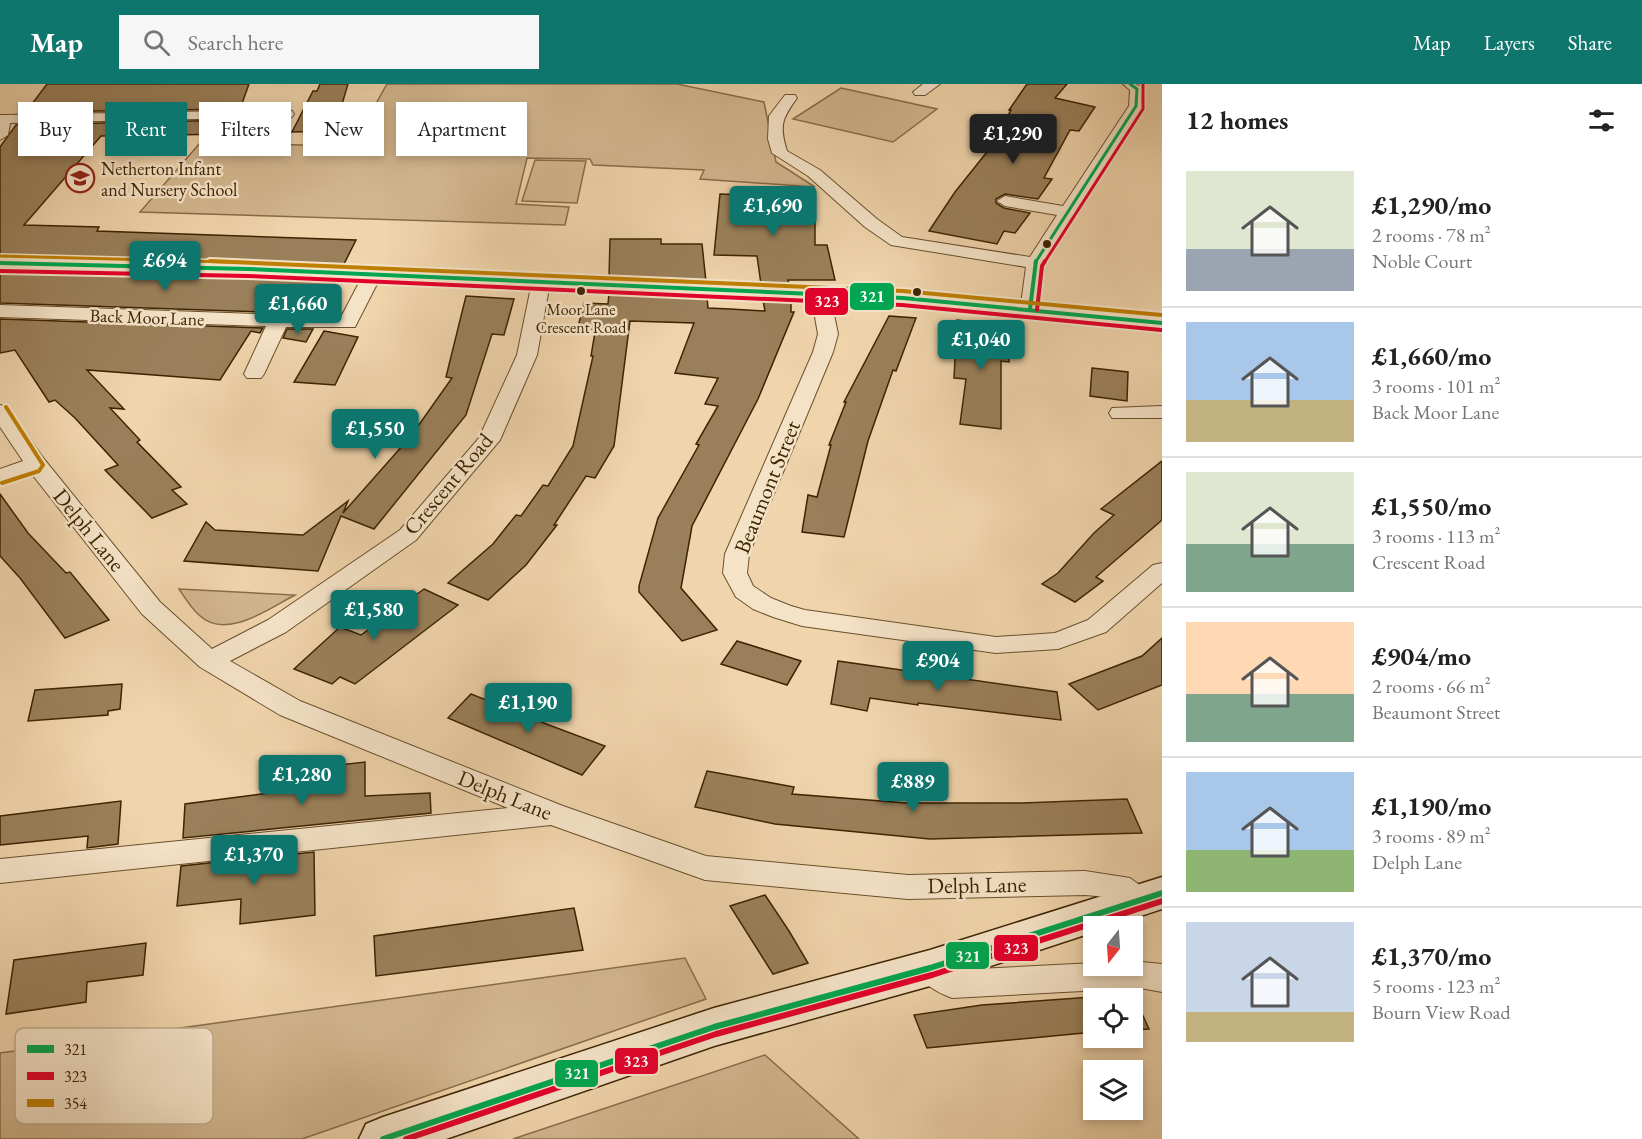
<!DOCTYPE html>
<html lang="en">
<head>
<meta charset="utf-8">
<style>
  :root { --surface:#fff; --page:#f6f6f6; --text:#222; --muted:#767676; --line:#e0e0e0; --accent:#0f766e }
  body { margin:0; font-family:"EB Garamond",serif; background:var(--page); color:var(--text); height:100vh; display:flex; flex-direction:column; font-size:22px; white-space:nowrap }
  * { box-sizing:border-box; margin:0 }
  p { font-size:20px; color:var(--muted) }
  .icon { flex:none; width:33px; height:33px; fill:none; stroke:currentColor; stroke-width:2; stroke-linecap:round; stroke-linejoin:round }
  .map { position:relative; flex:1; overflow:hidden }
  .sheet { display:flex; flex-direction:column; background:var(--surface); width:480px }
  .sheet>* { flex:none }
  .hud { position:absolute; left:18px; top:18px; width:570px; height:54px; display:flex; gap:12px }
  .needle { width:39px; rotate:197deg }
  .buttons { position:absolute; left:1083px; top:832px; display:grid; gap:12px }
  .buttons a { display:grid; place-items:center; width:60px; height:60px; border-radius:0px; background:var(--surface); box-shadow:0 3px 9px #0003; font-size:30px }
  .price { position:absolute; translate:-50% -51px; padding:0 14px; border-radius:6px; background:var(--accent); color:#fff; font-size:20px; line-height:39px; filter:drop-shadow(0 2px 3px #0008) }
  .price::after { content:''; position:absolute; left:50%; top:36px; width:18px; height:14px; margin-left:-9px; background:inherit; clip-path:polygon(0 0,100% 0,50% 100%) }
  .price.active { background:#222; color:#fff }
  ul { padding:0; list-style:none }
  li { display:flex; align-items:center; gap:18px; height:150px; padding:0 24px }
  li+li { border-top:2px solid var(--line) }
  li span { display:grid; place-items:center; flex:none; width:168px; height:120px; border-radius:0px; color:#555 }
  li>.icon { margin-inline-start:auto }
  span .icon { width:72px; height:72px; fill:#fffc; stroke-width:1 }
  li b { font-size:26px }
  h2 { display:flex; justify-content:space-between; align-items:center; height:72px; padding:0 24px; font-size:26px }
  .chip { padding:0 21px; border-radius:0px; background:var(--surface); box-shadow:0 3px 9px #0003; font-size:21px; line-height:54px }
  .chip.active { background:var(--accent); color:#fff }
  header { display:flex; align-items:center; gap:36px; box-sizing:border-box; height:84px; padding:0 30px; background:var(--accent); color:#fff }
  header strong { font-size:28px }
  nav { display:flex; gap:33px; margin-inline-start:auto; font-size:21px }
  .search { width:420px; height:54px; background:var(--page); display:flex; align-items:center; gap:15px; box-sizing:border-box; padding:0 21px; border-radius:0px; color:var(--muted); font-size:22px }
  main { display:flex; flex:1; min-height:0 }
  .map>svg:first-child { display:block }
  .green { fill:#d2b68e; stroke:#886d48; stroke-width:1.5 }
  .building { fill:#9a805a; stroke:#3d2402; stroke-width:1.5 }
  .lines { fill:none; stroke-linecap:round; stroke-linejoin:round }
  .street-casing { stroke:#6a502c; stroke-width:2 }
  .secondary-casing { stroke:#3d2402; stroke-width:3 }
  .street { fill:#f5e3c8; fill-rule:evenodd }
  .secondary { fill:#f5e3c8; fill-rule:evenodd }
  .bus-1-far2-casing { stroke:#f5e3c8; stroke-width:6 }
  .bus-1-far1-casing { stroke:#f5e3c8; stroke-width:8 }
  .bus-1-casing { stroke:#f5e3c8; stroke-width:10 }
  .bus-2-far2-casing { stroke:#f5e3c8; stroke-width:6 }
  .bus-2-far1-casing { stroke:#f5e3c8; stroke-width:8 }
  .bus-2-casing { stroke:#f5e3c8; stroke-width:10 }
  .bus-3-far1-casing { stroke:#f5e3c8; stroke-width:6 }
  .bus-3-casing { stroke:#f5e3c8; stroke-width:8 }
  .bus-1-far2 { stroke:#00a651; stroke-width:3 }
  .bus-1-far1 { stroke:#00a651; stroke-width:4 }
  .bus-1 { stroke:#00a651; stroke-width:6 }
  .bus-2-far2 { stroke:#e4002b; stroke-width:3 }
  .bus-2-far1 { stroke:#e4002b; stroke-width:4 }
  .bus-2 { stroke:#e4002b; stroke-width:6 }
  .bus-3-far1 { stroke:#bf7f01; stroke-width:3 }
  .bus-3 { stroke:#bf7f01; stroke-width:4 }
  .bus-dot { fill:#3d2402; stroke:#f5e3c8; stroke-width:2 }
  .labels { text-anchor:middle; dominant-baseline:central; stroke-width:5; stroke-linejoin:round; paint-order:stroke }
  .far-bus-label { font-size:16px; fill:#3d2402; stroke:#f5e3c8 }
  .far-poi-label { font-size:18px; fill:#3d2402; stroke:#f5e3c8; text-anchor:start }
  .far-street-label { font-size:18px; fill:#3d2402; stroke:#f5e3c8 }
  .street-label { font-size:22px; fill:#3d2402; stroke:#f5e3c8 }
  .key { fill:#f5e3c8; stroke:#beaa8d; stroke-width:1.5 }
  .key-label { font-size:16px; fill:#3d2402 }
  .line-badge { stroke:#f5e3c8; stroke-width:2 }
  .badge-label { font-size:16px; text-anchor:middle; font-weight:bold; fill:#fff }
</style>
</head>
<body>
<header>
<strong>Map</strong>
<div class="search"><svg class="icon" aria-label="search" viewBox="0 0 24 24"><circle cx="10" cy="10" r="6"/><path d="M15 15l6 6"/></svg>Search here</div>
<nav><a>Map</a><a>Layers</a><a>Share</a></nav>
</header>
<main>
<div class="map">
<svg width="1162" height="1055" viewBox="0 0 1162 1055">
  <rect width="100%" height="100%" fill="#f0d4ab"/>
  <filter id="stains"><feTurbulence type="fractalNoise" baseFrequency=".00333" numOctaves="4"/><feColorMatrix values="0 0 0 0 .2 0 0 0 0 .09 0 0 0 0 .02 0 0 0 .5 -.17"/></filter>
  <radialGradient id="worn" r=".72"><stop offset=".6" stop-color="#630" stop-opacity="0"/><stop offset="1" stop-color="#630" stop-opacity=".3"/></radialGradient>
  <g class="green">
    <polygon points="387,0 677,0 764,18 776,78 815,103 700,95 704,86 593,81 590,75 527,74 516,120 569,123 565,141 140,128 200,59 352,62"/>
    <polygon points="841,4 937,25 893,58 793,35"/>
    <polygon points="987,43 1054,54 1036,73 973,62"/>
    <polygon points="535,76 586,77 577,119 522,117"/>
    <path d="M179,505L295,511C270,524 226,557 199,531C191,524 185,514 179,505Z"/>
    <polygon points="685,874 706,915 302,1055 0,1055 0,969"/>
    <polygon points="765,971 859,1055 513,1055"/>
  </g>
  <g class="building">
    <polygon points="47,0 249,0 240,25 26,28"/>
    <polygon points="320,0 348,0 334,47 292,48 313,7 317,7"/>
    <polygon points="1027,0 1067,0 1055,14 1095,23 1079,47 1070,46 1044,94 1052,95 1038,115 1005,110 996,115 996,119 1004,124 1030,129 1015,149 1004,147 997,160 929,147 955,108 1007,43 1002,42 1011,26 1009,26"/>
    <polygon points="236,36 231,50 101,52 24,141 99,143 97,147 356,156 343,182 0,172 0,63 16,41"/>
    <polygon points="720,110 815,114 815,161 827,161 835,196 788,196 789,201 761,200 757,172 714,171"/>
    <polygon points="610,155 661,155 661,160 702,160 706,198 609,194"/>
    <polygon points="0,186 336,196 320,230 0,219"/>
    <polygon points="609,209 707,213 708,224 730,225 765,227 763,216 791,217 791,228 794,228 758,315 692,442 681,504 717,546 682,557 639,508 639,502 658,434 699,361 696,360 718,322 705,320 718,294 675,289 694,239 630,237 614,362 595,394 586,392 554,441 557,441 526,481 488,516 448,499 493,460 516,431 521,432 543,401 548,402 573,362 593,272 591,272 595,248 577,247 584,219 608,220"/>
    <polygon points="466,212 514,215 504,251 492,250 466,331 374,445 341,432 318,487 184,477 206,438 215,446 303,451 348,417 343,429 411,352 452,294 446,293"/>
    <polygon points="889,232 916,234 896,287 893,286 868,357 844,453 802,448 808,411 817,413 831,361 829,361 846,318 844,318"/>
    <polygon points="0,235 263,244 260,249 251,247 220,296 87,286 124,325 110,324 140,356 137,358 181,403 172,406 187,420 152,434 105,386 118,381 75,334 55,316 49,318 15,266 0,269"/>
    <polygon points="957,236 1010,242 1009,278 1001,277 1001,345 960,340 966,295 954,294"/>
    <polygon points="287,245 313,245 306,258 283,254"/>
    <polygon points="324,247 358,253 335,301 294,298"/>
    <polygon points="1092,284 1128,288 1127,317 1090,312"/>
    <polygon points="1162,377 1162,436 1096,493 1103,497 1075,518 1042,500 1058,489 1094,449 1114,431 1101,425"/>
    <polygon points="0,410 28,449 66,489 70,488 109,536 65,554 20,494 0,472"/>
    <polygon points="424,505 458,521 355,600 340,593 332,600 294,585 340,543 361,551"/>
    <polygon points="1162,554 1162,601 1098,626 1069,600 1142,572"/>
    <polygon points="737,557 766,566 801,577 787,601 721,580"/>
    <polygon points="838,577 1057,608 1061,636 918,619 918,621 870,614 867,627 831,620"/>
    <polygon points="122,600 120,625 108,627 108,631 28,637 35,606"/>
    <polygon points="471,610 549,641 605,662 582,691 448,634"/>
    <polygon points="365,678 365,712 430,709 431,729 183,754 185,720 292,706 293,697 332,693 331,682"/>
    <polygon points="707,687 794,703 792,710 907,719 1022,719 1127,715 1142,749 930,755 775,740 695,723"/>
    <polygon points="121,717 118,760 87,764 88,752 0,761 0,732"/>
    <polygon points="314,768 315,831 240,840 241,815 177,822 181,782"/>
    <polygon points="765,811 789,847 808,879 773,890 730,822"/>
    <polygon points="574,824 583,866 376,892 374,852"/>
    <polygon points="146,859 143,891 87,898 86,918 6,930 14,876"/>
    <polygon points="1133,910 1149,945 1132,946 1132,915 1094,915 1094,948 927,964 914,931 982,921"/>
  </g>
  <g class="lines">
    <g class="street-casing">
      <g id="street">
        <polygon points="923,0 940,0 925,11 915,11 913,8"/>
        <path d="M1123,0L1142,2L1144,5L1143,22L1044,179L1040,221L1162,233V245L903,220L831,216L838,250L833,268L749,470L747,489L753,502L771,514L791,522L805,526L996,553L1055,549L1088,536L1153,481L1162,479V499L1106,548L1058,565L996,569L802,542L773,533L753,525L736,513L723,489L725,470L813,268L818,250L812,216L549,204L537,271L500,356L416,456L286,548L230,577L300,617L563,722L706,772L908,791L1085,787L1130,794L1149,808L1154,817L1149,826C1126,833 1127,819 1110,814C1102,812 1093,812 1085,811L908,815L705,796L551,741L0,799V775L508,724L280,631L200,583L142,530L31,389L0,399V385L23,377L0,343V321L7,323L44,375L160,518L212,565L268,536L400,446L479,354L517,271L531,203L379,196L355,243H286L264,290L261,294H247L244,290L266,242L0,233V221L341,233L361,195L0,184V174C197,178 394,186 590,195C734,201 878,206 1021,220L1026,183L891,161L865,143L808,92L772,69L768,55L769,32L785,11H795L797,14C782,35 779,41 787,67L820,86L877,135L902,153L1030,173L1057,131L1005,122L997,117L1005,112L1063,122L1129,22L1130,6Z"/>
        <polygon points="287,26 292,27 294,30 292,33 10,39 8,51 0,56 0,31 3,31"/>
        <polygon points="1162,322 1162,334 1112,334 1109,329 1112,324"/>
        <path d="M930,870L942,874L958,886L1094,879V882H1132V877L1162,880V908L1140,904L952,914C936,908 921,899 913,884L918,874Z"/>
      </g>
    </g>
    <g class="secondary-casing">
      <polygon id="secondary" points="1162,793 1162,825 1107,843 1094,843 1094,848 930,902 714,962 446,1055 359,1055 366,1040 383,1033 714,924 930,866"/>
    </g>
    <use href="#street" class="street"/>
    <use href="#secondary" class="secondary"/>
    <g class="bus-1-far2-casing">
      <polyline id="bus-1-far2" points="1035,179 1136,22 1137,5 1130,0"/>
    </g>
    <g class="bus-1-far1-casing">
      <g id="bus-1-far1">
        <polyline points="0,179 248,185 903,214 1162,239"/>
        <polyline points="1030,225 1036,177"/>
      </g>
    </g>
    <g class="bus-1-casing">
      <polyline id="bus-1" points="383,1055 714,943 930,884 1162,809"/>
    </g>
    <g class="bus-2-far2-casing">
      <polyline id="bus-2-far2" points="1044,179 1143,25 1143,0"/>
    </g>
    <g class="bus-2-far1-casing">
      <g id="bus-2-far1">
        <polyline points="0,187 248,192 902,221 1161,246"/>
        <polyline points="1037,226 1042,182 1045,177"/>
      </g>
    </g>
    <g class="bus-2-casing">
      <polyline id="bus-2" points="406,1055 716,950 932,891 1162,817"/>
    </g>
    <g class="bus-3-far1-casing">
      <polyline id="bus-3-far1" points="0,172 261,179"/>
    </g>
    <g class="bus-3-casing">
      <g id="bus-3">
        <polyline points="210,177 903,207 1162,231"/>
        <polyline points="2,399 39,387 43,381 6,323"/>
      </g>
    </g>
    <use href="#bus-1-far2" class="bus-1-far2"/>
    <use href="#bus-1-far1" class="bus-1-far1"/>
    <use href="#bus-1" class="bus-1"/>
    <use href="#bus-2-far2" class="bus-2-far2"/>
    <use href="#bus-2-far1" class="bus-2-far1"/>
    <use href="#bus-2" class="bus-2"/>
    <use href="#bus-3-far1" class="bus-3-far1"/>
    <use href="#bus-3" class="bus-3"/>
  </g>
  <defs>
    <g id="school-ring" transform="scale(1.5)"><circle r="9.5" fill="#f5e3c8" stroke="#8f2418" stroke-width="1.5"/><path d="M0-5L7-2L0 1L-7-2ZM-4 1L0 2.5L4 1V4Q0 6-4 4Z" fill="#8f2418"/></g>
  </defs>
  <g fill-rule="evenodd">
    <use href="#school-ring" x="80" y="94"/>
  </g>
  <g class="bus-dot">
    <circle cx="1047" cy="160" r="5"/>
    <circle cx="581" cy="207" r="5"/>
    <circle cx="917" cy="208" r="5"/>
  </g>
  <g class="labels">
    <g class="far-bus-label">
      <text x="581" y="225">Moor Lane<tspan x="581" dy="18">Crescent Road</tspan></text>
    </g>
    <g class="far-poi-label">
      <text x="101" y="84">Netherton Infant<tspan x="101" dy="21">and Nursery School</tspan></text>
    </g>
    <g class="far-street-label">
      <text transform="translate(147 233) rotate(2)">Back Moor Lane</text>
    </g>
    <g class="street-label">
      <text transform="translate(448 400) rotate(-50)">Crescent Road</text>
      <text transform="translate(767 403) rotate(-68)">Beaumont Street</text>
      <text transform="translate(89 446) rotate(51)">Delph Lane</text>
      <text transform="translate(505 711) rotate(22)">Delph Lane</text>
      <text transform="translate(977 801) rotate(-1)">Delph Lane</text>
    </g>
  </g>
  <rect x="15" y="944" width="198" height="96" rx="9" class="key"/>
  <rect x="27" y="961" width="27" height="8" fill="#00a651"/>
  <rect x="27" y="988" width="27" height="8" fill="#e4002b"/>
  <rect x="27" y="1015" width="27" height="8" fill="#bf7f01"/>
  <g class="key-label">
    <text x="64" y="971">321</text>
    <text x="64" y="998">323</text>
    <text x="64" y="1025">354</text>
  </g>
  <g class="line-badge">
    <rect x="849" y="198" width="46" height="29" rx="6" fill="#00a651"/>
    <rect x="804" y="203" width="45" height="29" rx="6" fill="#e4002b"/>
    <rect x="993" y="850" width="46" height="28" rx="6" fill="#e4002b"/>
    <rect x="945" y="857" width="45" height="29" rx="6" fill="#00a651"/>
    <rect x="614" y="963" width="45" height="28" rx="6" fill="#e4002b"/>
    <rect x="554" y="975" width="45" height="29" rx="6" fill="#00a651"/>
  </g>
  <g class="badge-label">
    <text x="872" y="218">321</text>
    <text x="827" y="223">323</text>
    <text x="1016" y="870">323</text>
    <text x="968" y="878">321</text>
    <text x="636" y="983">323</text>
    <text x="577" y="995">321</text>
  </g>
  <rect width="100%" height="100%" filter="url(#stains)"/>
  <rect width="100%" height="100%" fill="url(#worn)"/>
</svg>
<div class="buttons">
<a><svg class="needle" viewBox="-14 -14 28 28"><path d="M0-13l5 13h-10z" fill="#e53935"/><path d="M0 13l5-13h-10z" fill="#767676"/></svg></a>
<a><svg class="icon" aria-label="locate" viewBox="0 0 24 24"><circle cx="12" cy="12" r="6"/><path d="M12 2v4M12 18v4M2 12h4M18 12h4"/></svg></a>
<a><svg class="icon" aria-label="layers" viewBox="0 0 24 24"><path d="M12 4l9 5-9 5-9-5zM3 14l9 5 9-5"/></svg></a>
</div>
<b class="price active" style="left:1013px;top:81px">£1,290</b>
<b class="price" style="left:773px;top:153px">£1,690</b>
<b class="price" style="left:165px;top:208px">£694</b>
<b class="price" style="left:298px;top:251px">£1,660</b>
<b class="price" style="left:981px;top:287px">£1,040</b>
<b class="price" style="left:375px;top:376px">£1,550</b>
<b class="price" style="left:374px;top:557px">£1,580</b>
<b class="price" style="left:938px;top:608px">£904</b>
<b class="price" style="left:528px;top:650px">£1,190</b>
<b class="price" style="left:302px;top:722px">£1,280</b>
<b class="price" style="left:913px;top:729px">£889</b>
<b class="price" style="left:254px;top:802px">£1,370</b>
<div class="hud">
<a class="chip">Buy</a>
<a class="chip active">Rent</a>
<a class="chip">Filters</a>
<a class="chip">New</a>
<a class="chip">Apartment</a>
</div>
</div>
<section class="sheet">
<h2>12 homes<svg class="icon" aria-label="filters" viewBox="0 0 24 24"><path d="M4 7h16M4 17h16"/><circle cx="9" cy="7" r="2"/><circle cx="15" cy="17" r="2"/></svg></h2>
<ul>
<li><span style="background:linear-gradient(#dfe7d0 65%,#9aa5b1 0)"><svg class="icon" aria-label="home" viewBox="0 0 24 24"><path d="M3 11l9-7 9 7M6 9v11h12V9"/></svg></span><div><b>£1,290/mo</b><p>2 rooms · 78 m²</p><p>Noble Court</p></div></li>
<li><span style="background:linear-gradient(#a9c7e8 65%,#c2b280 0)"><svg class="icon" aria-label="home" viewBox="0 0 24 24"><path d="M3 11l9-7 9 7M6 9v11h12V9"/></svg></span><div><b>£1,660/mo</b><p>3 rooms · 101 m²</p><p>Back Moor Lane</p></div></li>
<li><span style="background:linear-gradient(#dfe7d0 60%,#7fa58c 0)"><svg class="icon" aria-label="home" viewBox="0 0 24 24"><path d="M3 11l9-7 9 7M6 9v11h12V9"/></svg></span><div><b>£1,550/mo</b><p>3 rooms · 113 m²</p><p>Crescent Road</p></div></li>
<li><span style="background:linear-gradient(#ffd9b3 60%,#7fa58c 0)"><svg class="icon" aria-label="home" viewBox="0 0 24 24"><path d="M3 11l9-7 9 7M6 9v11h12V9"/></svg></span><div><b>£904/mo</b><p>2 rooms · 66 m²</p><p>Beaumont Street</p></div></li>
<li><span style="background:linear-gradient(#a9c7e8 65%,#8fb573 0)"><svg class="icon" aria-label="home" viewBox="0 0 24 24"><path d="M3 11l9-7 9 7M6 9v11h12V9"/></svg></span><div><b>£1,190/mo</b><p>3 rooms · 89 m²</p><p>Delph Lane</p></div></li>
<li><span style="background:linear-gradient(#c9d6e8 75%,#c2b280 0)"><svg class="icon" aria-label="home" viewBox="0 0 24 24"><path d="M3 11l9-7 9 7M6 9v11h12V9"/></svg></span><div><b>£1,370/mo</b><p>5 rooms · 123 m²</p><p>Bourn View Road</p></div></li>
</ul>
</section>
</main>
</body>
</html>
